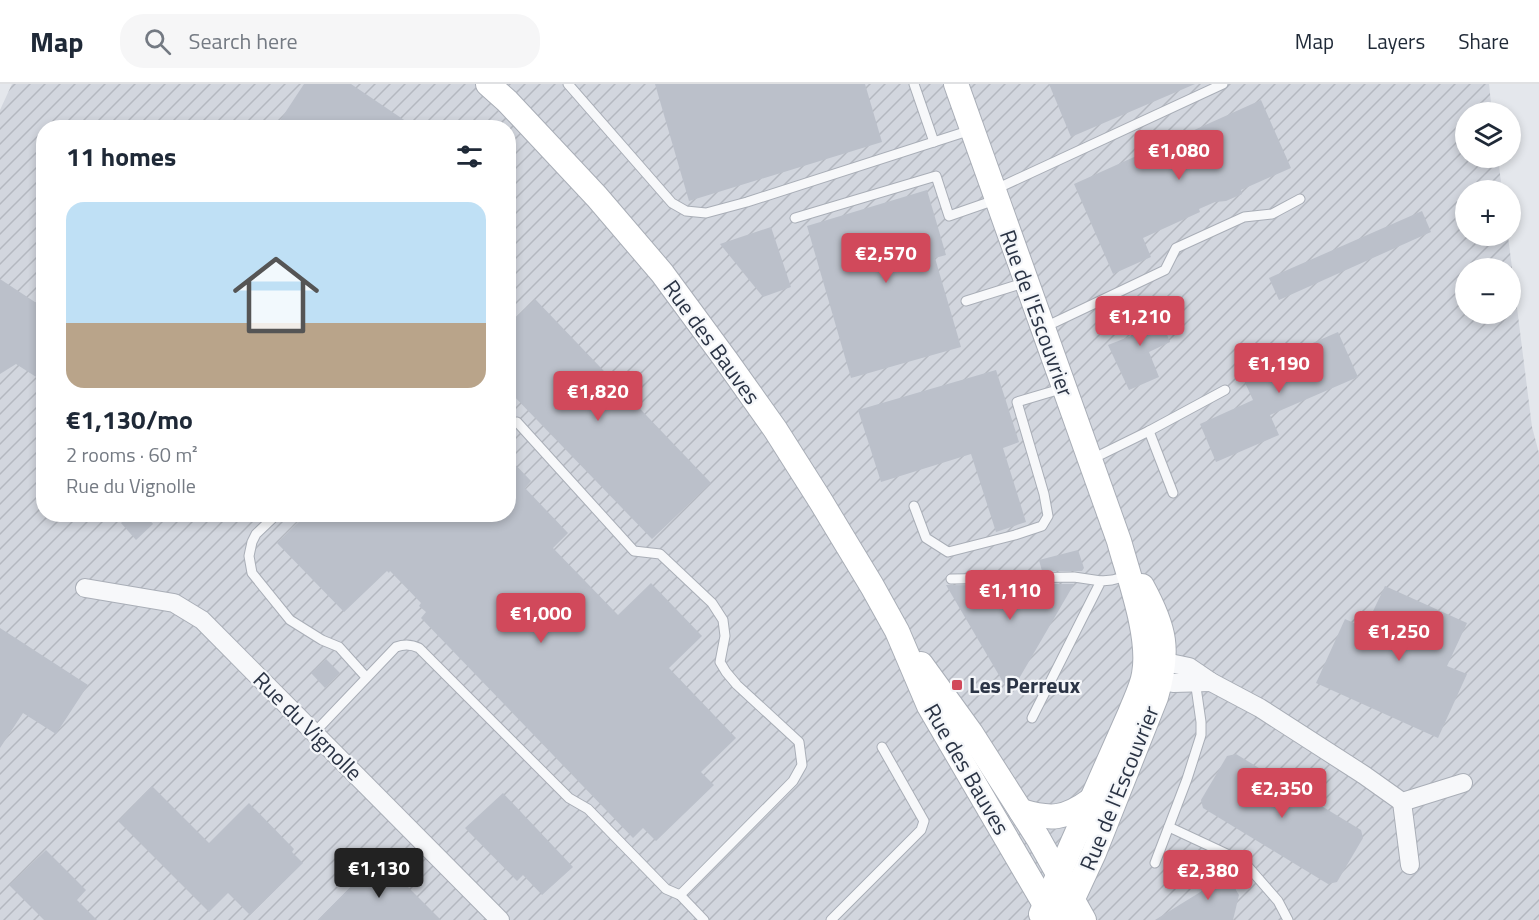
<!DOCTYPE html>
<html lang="en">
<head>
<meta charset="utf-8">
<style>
  :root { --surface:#fff; --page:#f6f6f7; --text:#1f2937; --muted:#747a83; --line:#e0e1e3; --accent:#d1495b }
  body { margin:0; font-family:"Titillium Web",sans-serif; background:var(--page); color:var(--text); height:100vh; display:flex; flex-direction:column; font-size:22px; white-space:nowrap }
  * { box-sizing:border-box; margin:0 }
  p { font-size:20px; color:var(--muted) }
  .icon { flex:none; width:33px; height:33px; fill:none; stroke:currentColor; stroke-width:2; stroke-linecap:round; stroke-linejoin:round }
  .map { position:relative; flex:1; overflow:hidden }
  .details { position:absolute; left:36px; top:36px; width:480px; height:402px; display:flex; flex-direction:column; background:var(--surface); border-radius:24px; box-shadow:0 3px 9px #0003 }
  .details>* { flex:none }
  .controls { position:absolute; left:1455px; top:18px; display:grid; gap:12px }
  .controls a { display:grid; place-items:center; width:66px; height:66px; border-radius:50%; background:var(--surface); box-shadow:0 3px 9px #0003; font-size:30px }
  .price { position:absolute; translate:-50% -51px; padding:0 14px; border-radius:6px; background:var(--accent); color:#fff; font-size:20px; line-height:39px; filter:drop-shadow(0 2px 3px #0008) }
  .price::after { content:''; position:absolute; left:50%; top:36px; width:18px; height:14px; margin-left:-9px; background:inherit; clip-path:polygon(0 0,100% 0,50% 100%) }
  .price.current { background:#222; color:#fff }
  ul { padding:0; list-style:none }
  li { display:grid; align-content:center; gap:12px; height:318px; padding:0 30px }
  li span { display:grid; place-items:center; height:186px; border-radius:18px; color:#555 }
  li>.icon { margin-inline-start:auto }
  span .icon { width:108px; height:108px; fill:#fffc; stroke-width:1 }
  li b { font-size:26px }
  h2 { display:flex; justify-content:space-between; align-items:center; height:72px; padding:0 30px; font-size:26px }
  header { display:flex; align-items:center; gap:36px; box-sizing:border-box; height:84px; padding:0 30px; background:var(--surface); border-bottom:2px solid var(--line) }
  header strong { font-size:28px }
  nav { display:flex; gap:33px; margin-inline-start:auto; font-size:21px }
  .search { width:420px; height:54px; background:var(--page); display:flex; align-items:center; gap:15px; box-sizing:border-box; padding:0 21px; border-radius:24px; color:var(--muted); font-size:22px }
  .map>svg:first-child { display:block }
  .industrial { fill:url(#industrial-furrows); fill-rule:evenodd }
  .building { fill:#bbc0ca }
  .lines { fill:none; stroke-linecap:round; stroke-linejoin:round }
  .lane-casing { stroke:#a9aeb7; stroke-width:11 }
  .street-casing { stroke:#a9aeb7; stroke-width:20 }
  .secondary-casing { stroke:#a9aeb7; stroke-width:26 }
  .lane { stroke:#f7f8fa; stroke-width:9 }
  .street { stroke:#f7f8fa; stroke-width:18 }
  .secondary { stroke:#fff; stroke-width:24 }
  .poi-dot { fill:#d1495b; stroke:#f4f6f9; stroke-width:2 }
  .labels { text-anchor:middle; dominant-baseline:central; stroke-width:4.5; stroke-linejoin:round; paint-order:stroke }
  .street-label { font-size:22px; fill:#2b3445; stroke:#f4f6f9 }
  .poi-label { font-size:22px; font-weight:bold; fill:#2b3445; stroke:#f4f6f9; text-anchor:start }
</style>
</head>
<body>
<header>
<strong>Map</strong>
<div class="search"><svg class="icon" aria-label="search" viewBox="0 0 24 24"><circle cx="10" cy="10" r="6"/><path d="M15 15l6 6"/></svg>Search here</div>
<nav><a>Map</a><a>Layers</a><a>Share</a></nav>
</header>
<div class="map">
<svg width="1539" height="836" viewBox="0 0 1539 836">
  <defs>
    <pattern id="industrial-furrows" width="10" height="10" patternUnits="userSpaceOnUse" patternTransform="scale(1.5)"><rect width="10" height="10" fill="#d2d6de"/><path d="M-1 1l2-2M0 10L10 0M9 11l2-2" fill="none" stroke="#b4b8c0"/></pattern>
  </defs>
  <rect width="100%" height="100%" fill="#e4e7ec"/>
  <path class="industrial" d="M12,0H1489L1492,28H1466V74H1498L1502,106H1466V152H1508L1532,343L1539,369V836H0V26ZM44,44H508V430H44ZM1466,184H1510V230H1466Z"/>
  <g class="building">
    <polygon points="304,0 351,0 416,44 275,44"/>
    <polygon points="655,0 865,0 882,58 689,117"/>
    <polygon points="1049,0 1195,0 1071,53"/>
    <polygon points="1261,16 1291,84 1241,106 1242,110 1226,117 1215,118 1199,125 1200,128 1143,154 1151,173 1113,190 1074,100"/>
    <polygon points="927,106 946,171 935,174 961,263 851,294 807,142"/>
    <polygon points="1422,127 1431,148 1279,216 1269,194"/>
    <polygon points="771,143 791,203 763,213 720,160"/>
    <polygon points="0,195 44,224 44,298 16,280 0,290"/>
    <polygon points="535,215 711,399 652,455 508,306 508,241"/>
    <polygon points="1155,221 1170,258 1149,268 1159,293 1129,306 1108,261 1131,252 1124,235"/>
    <polygon points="1338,248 1358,293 1270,331 1279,351 1216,378 1200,340 1253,316 1241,290"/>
    <polygon points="996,286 1019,358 1003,364 1026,438 996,448 971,370 881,398 858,326"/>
    <polygon points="508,373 531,397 525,404 568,449 553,464 618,531 651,499 702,552 669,584 736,654 701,688 714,701 656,757 643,744 633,754 421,534 426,528 419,522 421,519 390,487 389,489 387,487 344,528 277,459 307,430 508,430"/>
    <polygon points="130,430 145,430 153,440 136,456 121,439"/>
    <polygon points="1078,466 1084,484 1082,487 1042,487 1039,476"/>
    <polygon points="1046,500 1074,500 1010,610 946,501 1046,502"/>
    <polygon points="1385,502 1467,539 1447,582 1467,590 1438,654 1316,599 1345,535 1365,544"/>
    <polygon points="0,544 88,601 56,650 23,629 0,664"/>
    <polygon points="326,575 340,589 325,604 311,589"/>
    <polygon points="1236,670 1361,746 1363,754 1337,798 1328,800 1203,724 1201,716 1227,672"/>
    <polygon points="152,702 209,759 249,719 294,765 292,768 303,779 250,831 228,809 209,828 118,737"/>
    <polygon points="503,709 573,783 542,811 523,791 517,797 465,744"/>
    <polygon points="46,766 86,806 77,816 97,836 44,836 9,801"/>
    <polygon points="379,774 441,836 318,836"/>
    <polygon points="1216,787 1226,790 1239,811 1233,836 1155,836 1202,807 1197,799"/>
  </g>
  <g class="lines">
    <g class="lane-casing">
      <g id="lane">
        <polyline points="568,0 672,119 686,127 706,129 747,118 971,46"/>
        <polyline points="914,0 934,58"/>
        <polyline points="996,105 1223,0"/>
        <polyline points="795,134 936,92 949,132 995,116"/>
        <polyline points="966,217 1027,198"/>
        <polyline points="1045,243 1165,186 1176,164 1244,133 1272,130 1300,115"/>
        <polyline points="517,338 634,467 660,470 712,519 723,536 725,552 720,578 726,588 737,601 799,658 802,681 793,697 680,811"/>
        <polyline points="1149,347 1173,409"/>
        <polyline points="1092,375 1149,347 1225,306"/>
        <polyline points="914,422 926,454 948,468 1015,451 1042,442 1048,432 1044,410 1017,318 1064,304"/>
        <polyline points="277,430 256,450 252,458 249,472 252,489 290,536 322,556 339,563 366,593"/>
        <polyline points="951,495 1074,493 1101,497"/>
        <polyline points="1032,634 1101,497 1112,496 1128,492"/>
        <path d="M314,649L396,563C404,560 411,560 419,564L569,714L588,725L666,805L680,811L704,836"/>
        <polyline points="1169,743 1244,778 1278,817 1288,836"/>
        <polyline points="1155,779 1187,695 1201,651 1201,638 1195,596"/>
        <polyline points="831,836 921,746 924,737 882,663"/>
      </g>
    </g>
    <g class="street-casing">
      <g id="street">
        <polyline points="85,504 174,519 202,536 500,836"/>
        <polyline points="1151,575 1189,583 1211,598 1260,624 1364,691 1402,718 1463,699"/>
        <polyline points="1150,595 1173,599 1211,598"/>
        <polyline points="1402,718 1410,781"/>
      </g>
    </g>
    <g class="secondary-casing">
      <g id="secondary">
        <polyline points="488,0 507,17 597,113 662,189 726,276 775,345 820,416 872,502 897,547 929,622 1054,836"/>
        <path d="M956,0L1119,457C1129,494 1151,552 1144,590C1142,603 1135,616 1130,629L1041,830"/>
        <polyline points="921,580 971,649 1038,754 1084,836"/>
        <path d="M1021,727C1051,736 1065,735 1091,716"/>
        <path d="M1063,836L1094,769L1156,613C1170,566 1165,544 1142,502"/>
      </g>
    </g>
    <use href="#lane" class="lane"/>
    <use href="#street" class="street"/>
    <use href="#secondary" class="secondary"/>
  </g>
  <rect class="poi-dot" x="951" y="595" width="12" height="12" rx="3"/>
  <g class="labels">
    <g class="street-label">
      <text transform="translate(1037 229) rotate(70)">Rue de l'Escouvrier</text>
      <text transform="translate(712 258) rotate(54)">Rue des Bauves</text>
      <text transform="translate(308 642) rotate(45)">Rue du Vignolle</text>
      <text transform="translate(967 685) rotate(60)">Rue des Bauves</text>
      <text transform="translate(1119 704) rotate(-68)">Rue de l'Escouvrier</text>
    </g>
    <g class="poi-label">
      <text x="969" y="601">Les Perreux</text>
    </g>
  </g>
</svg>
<div class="controls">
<a><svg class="icon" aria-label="layers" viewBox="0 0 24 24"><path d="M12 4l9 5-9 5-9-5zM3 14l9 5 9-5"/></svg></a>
<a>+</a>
<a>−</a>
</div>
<b class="price" style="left:1179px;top:97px">€1,080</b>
<b class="price" style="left:886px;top:200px">€2,570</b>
<b class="price" style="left:1140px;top:263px">€1,210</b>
<b class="price" style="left:1279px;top:310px">€1,190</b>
<b class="price" style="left:598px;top:338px">€1,820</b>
<b class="price" style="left:1010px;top:537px">€1,110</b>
<b class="price" style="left:541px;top:560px">€1,000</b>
<b class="price" style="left:1399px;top:578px">€1,250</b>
<b class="price" style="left:1282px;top:735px">€2,350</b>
<b class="price current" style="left:379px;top:815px">€1,130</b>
<b class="price" style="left:1208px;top:817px">€2,380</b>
<section class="details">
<h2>11 homes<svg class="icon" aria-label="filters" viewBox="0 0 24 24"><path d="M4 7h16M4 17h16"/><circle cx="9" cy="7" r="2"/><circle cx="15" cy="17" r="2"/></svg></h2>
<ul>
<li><span style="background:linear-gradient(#bfe0f5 65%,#b9a48a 0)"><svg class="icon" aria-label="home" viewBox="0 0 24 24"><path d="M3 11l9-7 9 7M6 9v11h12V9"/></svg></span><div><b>€1,130/mo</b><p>2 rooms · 60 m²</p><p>Rue du Vignolle</p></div></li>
</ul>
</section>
</div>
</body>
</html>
